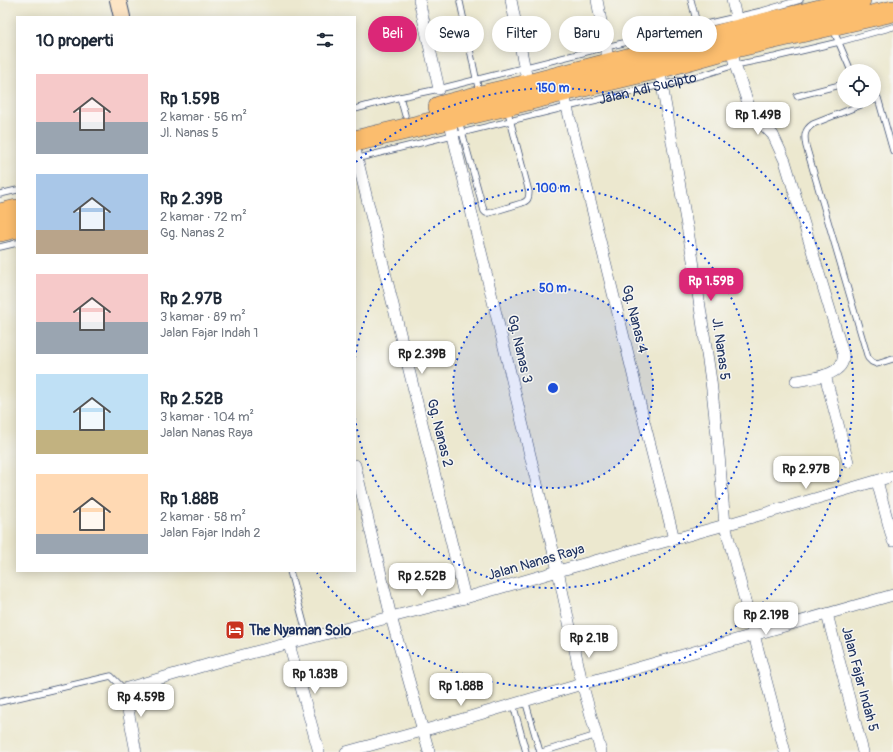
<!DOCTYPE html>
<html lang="id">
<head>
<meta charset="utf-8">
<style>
  :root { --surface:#fff; --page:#f6f6f7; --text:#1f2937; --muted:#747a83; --accent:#db2777 }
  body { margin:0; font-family:Pangolin,sans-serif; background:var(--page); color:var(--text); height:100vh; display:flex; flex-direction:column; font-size:15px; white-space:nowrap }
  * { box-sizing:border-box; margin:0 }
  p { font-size:13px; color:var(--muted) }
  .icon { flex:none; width:22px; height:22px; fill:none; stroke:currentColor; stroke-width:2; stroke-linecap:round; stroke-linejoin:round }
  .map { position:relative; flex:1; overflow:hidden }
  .drawer { position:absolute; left:16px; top:16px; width:340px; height:556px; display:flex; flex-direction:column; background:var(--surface); border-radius:0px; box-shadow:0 2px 10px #0003 }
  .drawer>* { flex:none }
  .banner { position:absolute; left:368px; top:16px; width:380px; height:36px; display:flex; gap:8px }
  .tools { position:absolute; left:837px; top:64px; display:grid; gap:8px }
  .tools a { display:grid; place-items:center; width:44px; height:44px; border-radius:50%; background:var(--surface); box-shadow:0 2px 10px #0003; font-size:20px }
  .price { position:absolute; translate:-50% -34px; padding:0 9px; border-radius:8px; background:#fff; color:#222; font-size:13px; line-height:26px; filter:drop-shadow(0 1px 2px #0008) }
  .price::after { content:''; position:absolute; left:50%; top:24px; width:12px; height:9px; margin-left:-6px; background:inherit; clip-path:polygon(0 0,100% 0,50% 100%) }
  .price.selected { background:var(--accent); color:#fff }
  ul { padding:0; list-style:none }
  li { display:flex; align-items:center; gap:12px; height:100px; padding:0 20px }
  li span { display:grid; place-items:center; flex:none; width:112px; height:80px; border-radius:0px; color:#555 }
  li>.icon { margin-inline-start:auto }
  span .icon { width:48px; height:48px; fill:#fffc; stroke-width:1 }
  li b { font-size:17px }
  h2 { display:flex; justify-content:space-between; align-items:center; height:48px; padding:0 20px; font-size:17px }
  .tag { padding:0 14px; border-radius:18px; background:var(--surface); box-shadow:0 2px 10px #0003; font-size:14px; line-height:36px }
  .tag.selected { background:var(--accent); color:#fff }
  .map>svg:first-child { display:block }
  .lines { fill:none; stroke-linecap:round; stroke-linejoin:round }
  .lane-casing { stroke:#3a4b6f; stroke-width:7 }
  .street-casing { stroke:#3a4b6f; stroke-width:12 }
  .secondary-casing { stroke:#3a4b6f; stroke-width:18 }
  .highway-casing { stroke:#3a4b6f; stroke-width:22 }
  .lane { stroke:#fff; stroke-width:5.5 }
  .street { stroke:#fff; stroke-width:11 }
  .secondary { stroke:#fde5c5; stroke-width:16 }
  .highway { stroke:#fbbd6e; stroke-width:21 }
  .ring { fill:none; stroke:#1d4ed8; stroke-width:2; stroke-dasharray:2 4 }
  .labels { text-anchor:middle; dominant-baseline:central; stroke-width:3; stroke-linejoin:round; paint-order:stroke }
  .street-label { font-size:14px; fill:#1b2f5e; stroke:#f6f6f2 }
  .poi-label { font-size:14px; font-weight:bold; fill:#1b2f5e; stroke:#f6f6f2; text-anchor:start }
  .centre { fill:#1d4ed8; stroke:#f6f6f2; stroke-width:2 }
  .ring-label { font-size:12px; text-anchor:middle; font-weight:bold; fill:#1d4ed8; stroke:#f6f6f2; stroke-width:3; stroke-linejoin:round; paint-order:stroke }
</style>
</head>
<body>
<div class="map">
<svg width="893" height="752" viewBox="0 0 893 752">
  <rect width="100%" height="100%" fill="#f6f6f2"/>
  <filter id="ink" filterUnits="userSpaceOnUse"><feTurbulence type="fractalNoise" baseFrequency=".025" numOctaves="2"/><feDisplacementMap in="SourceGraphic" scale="8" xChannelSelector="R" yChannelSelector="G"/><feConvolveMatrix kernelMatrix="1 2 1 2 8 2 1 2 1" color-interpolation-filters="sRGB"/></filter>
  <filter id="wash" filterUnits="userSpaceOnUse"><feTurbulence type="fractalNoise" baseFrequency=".012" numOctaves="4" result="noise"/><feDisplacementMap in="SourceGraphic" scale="16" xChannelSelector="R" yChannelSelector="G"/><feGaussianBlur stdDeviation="0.9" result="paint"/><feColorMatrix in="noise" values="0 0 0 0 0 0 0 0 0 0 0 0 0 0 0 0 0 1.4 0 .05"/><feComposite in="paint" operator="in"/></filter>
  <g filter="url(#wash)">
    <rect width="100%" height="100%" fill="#ece8cf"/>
  </g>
  <g filter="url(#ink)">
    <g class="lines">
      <g class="lane-casing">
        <g id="lane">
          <polyline points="691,0 698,28"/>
          <polyline points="460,2 479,92"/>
          <polyline points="833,29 851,71"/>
          <polyline points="797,96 844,84"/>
          <polyline points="400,97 405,115"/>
          <polyline points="874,100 878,98 893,151"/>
          <path d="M871,101L813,124C804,130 804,136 806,146L868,358L872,362L877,364L893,359"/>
          <polyline points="355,109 400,97 439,89 606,47 762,11 800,0"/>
          <path d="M459,121L484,211L486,213H489L522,203C528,201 529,198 529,192L507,108"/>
          <path id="s1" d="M355,159L567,107L703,75L735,65L775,57L839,42L893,27"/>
          <polyline points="0,194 17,190"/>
          <polyline points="0,247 17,243"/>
          <polyline points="290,571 308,639"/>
          <polyline points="525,700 540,752"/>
          <polyline points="0,702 111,676 124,689"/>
          <polyline points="513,704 526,752"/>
          <polyline points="542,752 597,735"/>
        </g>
      </g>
      <g class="street-casing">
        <g id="street">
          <polyline points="419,0 439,89"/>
          <polyline points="511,0 528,85"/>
          <polyline points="597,0 609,64"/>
          <polyline points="732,0 739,30"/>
          <path d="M730,45L735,65L751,112L773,135L785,161L843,353C847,376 812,378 796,381"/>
          <polyline points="659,68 693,260 711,381 719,455 725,525 785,752"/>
          <polyline points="563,91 630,362 644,421 674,539"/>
          <polyline points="449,119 558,571 582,683 601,752"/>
          <polyline points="355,150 465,598"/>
          <polyline points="825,375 848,462"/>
          <polyline points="355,465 391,617 429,752"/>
          <polyline points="877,481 893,541"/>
          <polyline points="827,614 863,752"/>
          <polyline points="289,644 319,752"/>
          <polyline points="136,752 124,689 220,661 465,598 558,571 725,525 893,476"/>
          <polyline points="346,752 422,731 599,679 893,595"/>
        </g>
      </g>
      <g class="secondary-casing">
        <polyline id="secondary" points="118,0 122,17"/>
      </g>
      <g class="highway-casing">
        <g id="highway">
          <polyline points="439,107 481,96 528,85 727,33 860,0"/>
          <polyline points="355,141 507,105 563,91 659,68 731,48 893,11"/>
          <polyline points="0,214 17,210"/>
          <polyline points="0,231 17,227"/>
        </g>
      </g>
      <use href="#lane" class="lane"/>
      <use href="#street" class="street"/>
      <use href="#secondary" class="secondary"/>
      <use href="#highway" class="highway"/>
    </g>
  </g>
  <circle cx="553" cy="388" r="100" fill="#1d4ed8" fill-opacity=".12"/>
  <g class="ring">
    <circle cx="553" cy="388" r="100"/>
    <path d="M355 358A200 200 0 1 1 355 418"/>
    <path d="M356 162A300 300 0 1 1 317 573"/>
  </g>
  <defs>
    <g id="hotel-square" transform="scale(1)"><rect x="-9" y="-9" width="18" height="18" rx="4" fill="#c8321e" stroke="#f6f6f2"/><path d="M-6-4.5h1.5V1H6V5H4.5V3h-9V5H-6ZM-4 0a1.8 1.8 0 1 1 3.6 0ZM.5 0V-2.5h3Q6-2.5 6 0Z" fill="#fff"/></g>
  </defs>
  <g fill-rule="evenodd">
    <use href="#hotel-square" x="235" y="630"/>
  </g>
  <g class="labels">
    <g class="street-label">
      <text stroke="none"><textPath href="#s1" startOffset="301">Jalan Adi Sucipto</textPath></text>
      <text transform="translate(635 319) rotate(76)">Gg. Nanas 4</text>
      <text transform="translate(520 349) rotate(77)">Gg. Nanas 3</text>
      <text transform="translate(721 349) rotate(82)">Jl. Nanas 5</text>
      <text transform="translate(440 433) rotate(76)">Gg. Nanas 2</text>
      <text transform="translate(536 562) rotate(-16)">Jalan Nanas Raya</text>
      <text transform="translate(860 679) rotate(75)">Jalan Fajar Indah 5</text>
    </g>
    <g class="poi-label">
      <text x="249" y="630">The Nyaman Solo</text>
    </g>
  </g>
  <circle cx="553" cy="388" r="6" class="centre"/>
  <g class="ring-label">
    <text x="553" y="92">150 m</text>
    <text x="553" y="192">100 m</text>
    <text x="553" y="292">50 m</text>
  </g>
</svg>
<div class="tools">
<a><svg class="icon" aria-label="locate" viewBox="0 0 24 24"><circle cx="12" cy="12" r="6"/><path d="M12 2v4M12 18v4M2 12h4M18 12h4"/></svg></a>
</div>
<b class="price" style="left:758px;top:136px">Rp 1.49B</b>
<b class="price selected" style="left:711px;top:302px">Rp 1.59B</b>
<b class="price" style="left:422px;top:375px">Rp 2.39B</b>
<b class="price" style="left:806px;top:490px">Rp 2.97B</b>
<b class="price" style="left:422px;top:597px">Rp 2.52B</b>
<b class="price" style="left:766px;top:636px">Rp 2.19B</b>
<b class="price" style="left:589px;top:659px">Rp 2.1B</b>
<b class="price" style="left:315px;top:695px">Rp 1.83B</b>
<b class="price" style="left:461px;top:707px">Rp 1.88B</b>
<b class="price" style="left:141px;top:718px">Rp 4.59B</b>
<div class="banner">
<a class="tag selected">Beli</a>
<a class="tag">Sewa</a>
<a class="tag">Filter</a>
<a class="tag">Baru</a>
<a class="tag">Apartemen</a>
</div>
<section class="drawer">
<h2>10 properti<svg class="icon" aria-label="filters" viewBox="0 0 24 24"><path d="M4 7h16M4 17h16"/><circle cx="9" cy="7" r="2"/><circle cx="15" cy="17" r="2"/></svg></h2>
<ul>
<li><span style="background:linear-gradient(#f6c9c9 60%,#9aa5b1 0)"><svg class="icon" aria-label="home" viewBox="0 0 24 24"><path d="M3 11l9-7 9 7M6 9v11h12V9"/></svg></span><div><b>Rp 1.59B</b><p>2 kamar · 56 m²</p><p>Jl. Nanas 5</p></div></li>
<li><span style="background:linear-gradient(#a9c7e8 70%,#b9a48a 0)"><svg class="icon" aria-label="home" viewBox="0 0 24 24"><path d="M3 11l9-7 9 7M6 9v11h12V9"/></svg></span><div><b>Rp 2.39B</b><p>2 kamar · 72 m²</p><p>Gg. Nanas 2</p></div></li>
<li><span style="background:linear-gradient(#f6c9c9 60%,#9aa5b1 0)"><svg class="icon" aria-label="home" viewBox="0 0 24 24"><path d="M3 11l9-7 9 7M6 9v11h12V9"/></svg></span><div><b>Rp 2.97B</b><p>3 kamar · 89 m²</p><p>Jalan Fajar Indah 1</p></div></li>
<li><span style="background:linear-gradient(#bfe0f5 70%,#c2b280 0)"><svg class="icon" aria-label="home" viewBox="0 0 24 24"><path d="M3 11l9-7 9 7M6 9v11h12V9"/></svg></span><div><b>Rp 2.52B</b><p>3 kamar · 104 m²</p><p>Jalan Nanas Raya</p></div></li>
<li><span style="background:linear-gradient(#ffd9b3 75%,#9aa5b1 0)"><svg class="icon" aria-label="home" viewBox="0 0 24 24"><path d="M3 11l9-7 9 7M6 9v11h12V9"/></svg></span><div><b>Rp 1.88B</b><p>2 kamar · 58 m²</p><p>Jalan Fajar Indah 2</p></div></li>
</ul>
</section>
</div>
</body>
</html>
